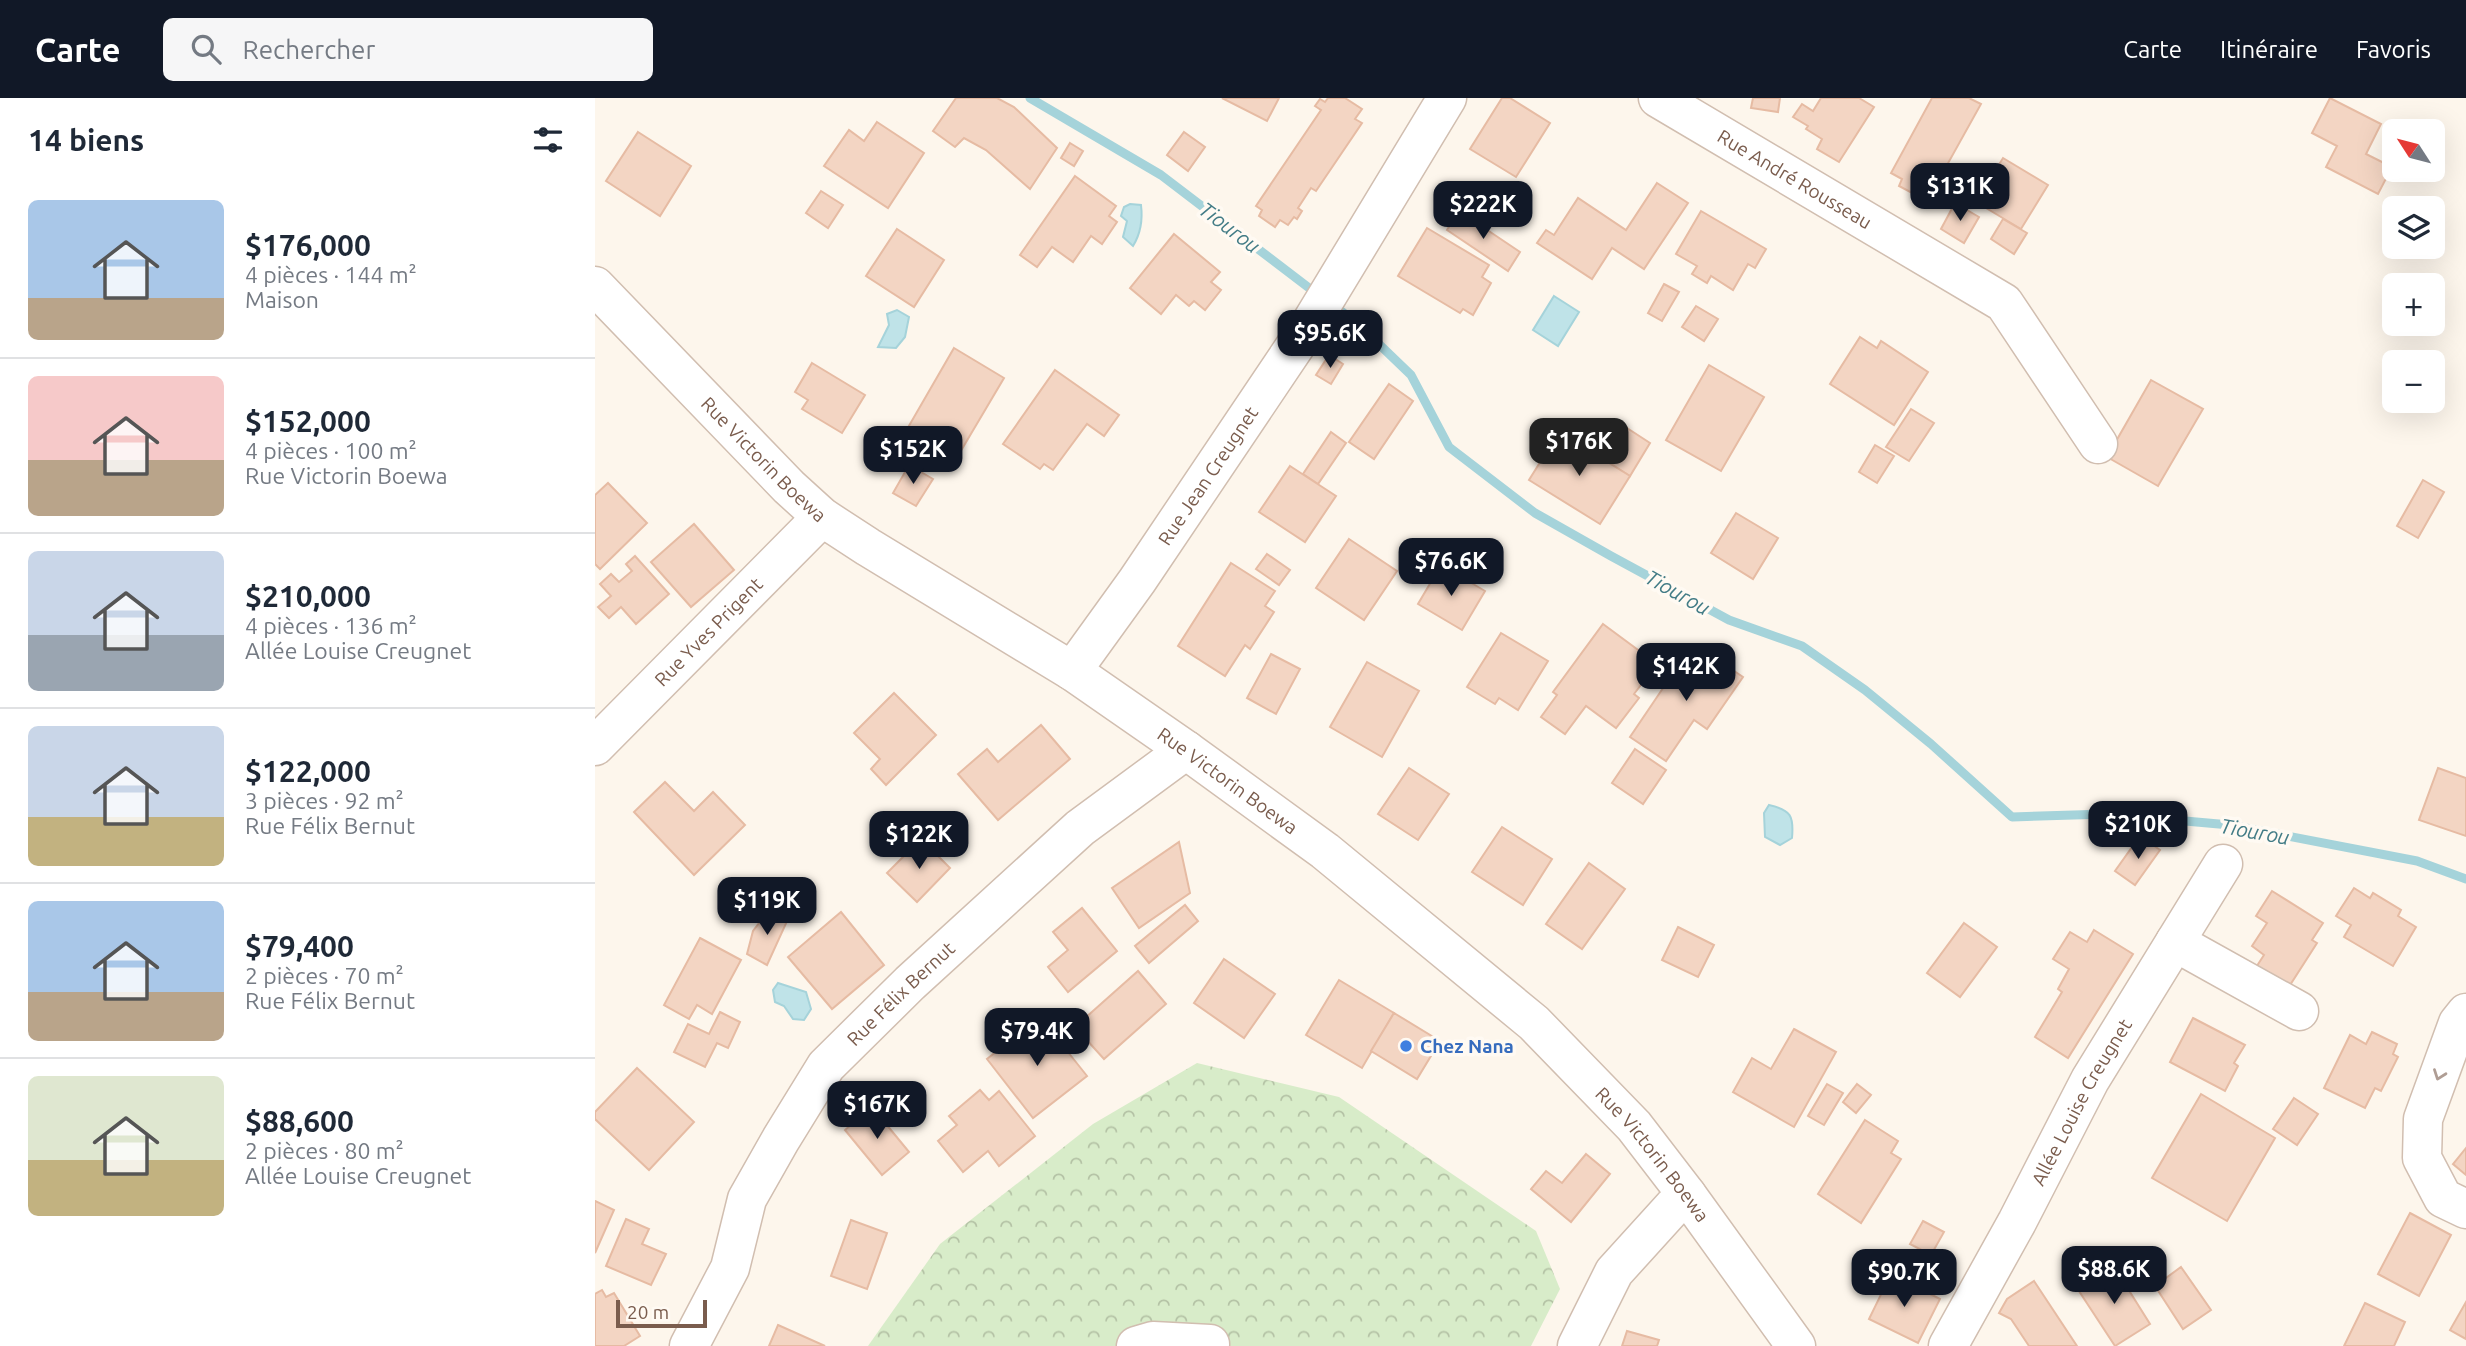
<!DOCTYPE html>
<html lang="fr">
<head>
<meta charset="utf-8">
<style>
  :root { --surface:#fff; --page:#f6f6f7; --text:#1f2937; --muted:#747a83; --line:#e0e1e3; --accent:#111827 }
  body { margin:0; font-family:Ubuntu,sans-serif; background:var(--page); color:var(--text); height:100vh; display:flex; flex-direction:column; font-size:26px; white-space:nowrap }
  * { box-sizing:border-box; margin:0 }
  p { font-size:23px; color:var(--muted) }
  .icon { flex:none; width:38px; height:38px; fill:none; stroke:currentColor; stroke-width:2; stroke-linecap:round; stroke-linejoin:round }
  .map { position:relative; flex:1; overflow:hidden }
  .drawer { display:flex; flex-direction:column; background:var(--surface); width:595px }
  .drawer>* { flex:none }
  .needle { width:46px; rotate:306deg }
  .fabs { position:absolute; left:1787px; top:21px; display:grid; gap:14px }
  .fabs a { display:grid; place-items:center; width:63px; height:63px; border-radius:10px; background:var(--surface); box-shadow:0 7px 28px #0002; font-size:35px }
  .scale { position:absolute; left:21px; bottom:18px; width:91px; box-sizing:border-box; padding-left:7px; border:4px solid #7a5c4d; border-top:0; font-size:19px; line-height:24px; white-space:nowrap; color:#7a5c4d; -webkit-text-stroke:5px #fffaf3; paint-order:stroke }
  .price { position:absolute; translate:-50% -60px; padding:0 16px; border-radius:14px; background:var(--accent); color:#fff; font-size:23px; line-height:46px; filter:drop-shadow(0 2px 4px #0008) }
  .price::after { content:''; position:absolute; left:50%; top:42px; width:21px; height:16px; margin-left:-10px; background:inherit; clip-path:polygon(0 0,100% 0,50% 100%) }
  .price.current { background:#222; color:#fff }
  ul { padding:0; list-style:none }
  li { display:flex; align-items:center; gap:21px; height:175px; padding:0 28px }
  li+li { border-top:2px solid var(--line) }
  li span { display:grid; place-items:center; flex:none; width:196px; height:140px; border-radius:10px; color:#555 }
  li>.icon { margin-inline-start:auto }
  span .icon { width:84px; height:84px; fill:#fffc; stroke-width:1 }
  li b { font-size:30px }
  h2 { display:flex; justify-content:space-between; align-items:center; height:84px; padding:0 28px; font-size:30px }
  header { display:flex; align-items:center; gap:42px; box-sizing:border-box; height:98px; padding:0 35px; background:var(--accent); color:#fff }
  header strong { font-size:33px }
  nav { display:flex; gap:38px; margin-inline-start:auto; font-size:24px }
  .search { width:490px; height:63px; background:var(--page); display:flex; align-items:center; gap:18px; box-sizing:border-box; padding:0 24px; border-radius:10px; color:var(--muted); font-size:26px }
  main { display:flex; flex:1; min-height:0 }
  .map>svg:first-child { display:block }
  .forest { fill:url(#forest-crowns) }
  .water { fill:#bfe3e8; stroke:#a5d3da; stroke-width:2 }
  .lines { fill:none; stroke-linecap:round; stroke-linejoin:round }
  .stream { stroke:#a5d3da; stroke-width:9 }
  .building { fill:#f3d5c3; stroke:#e6bba3; stroke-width:2 }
  .minor-casing { stroke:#d1beb0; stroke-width:41 }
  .minor { stroke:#fff; stroke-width:38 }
  .oneway { stroke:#af9d94 }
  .shop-dot { fill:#3f7fe0; stroke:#fffaf3; stroke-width:2.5 }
  .labels { text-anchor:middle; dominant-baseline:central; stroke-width:7; stroke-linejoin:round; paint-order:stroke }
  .street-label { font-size:19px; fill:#7a5c4d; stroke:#fffaf3 }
  .shop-label { font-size:19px; font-weight:bold; fill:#366cbe; stroke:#fffaf3; text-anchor:start }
  .water-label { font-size:21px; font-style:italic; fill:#437c86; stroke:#fffaf3 }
</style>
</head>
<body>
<header>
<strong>Carte</strong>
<div class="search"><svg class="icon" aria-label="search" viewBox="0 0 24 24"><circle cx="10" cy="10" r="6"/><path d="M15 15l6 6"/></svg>Rechercher</div>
<nav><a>Carte</a><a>Itinéraire</a><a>Favoris</a></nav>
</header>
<main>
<section class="drawer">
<h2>14 biens<svg class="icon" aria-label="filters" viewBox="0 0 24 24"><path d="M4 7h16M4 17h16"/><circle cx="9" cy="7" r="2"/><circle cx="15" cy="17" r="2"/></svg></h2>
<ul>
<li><span style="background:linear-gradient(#a9c7e8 70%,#b9a48a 0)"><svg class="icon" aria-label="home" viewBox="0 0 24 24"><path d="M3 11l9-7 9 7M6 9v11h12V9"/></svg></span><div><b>$176,000</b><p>4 pièces · 144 m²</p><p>Maison</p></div></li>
<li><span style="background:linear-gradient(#f6c9c9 60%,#b9a48a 0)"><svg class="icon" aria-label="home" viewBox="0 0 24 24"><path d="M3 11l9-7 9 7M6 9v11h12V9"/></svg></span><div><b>$152,000</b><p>4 pièces · 100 m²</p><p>Rue Victorin Boewa</p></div></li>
<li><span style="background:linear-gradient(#c9d6e8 60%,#9aa5b1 0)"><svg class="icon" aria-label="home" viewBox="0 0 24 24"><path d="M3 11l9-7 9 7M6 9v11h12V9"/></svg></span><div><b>$210,000</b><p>4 pièces · 136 m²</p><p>Allée Louise Creugnet</p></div></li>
<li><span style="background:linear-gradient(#c9d6e8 65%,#c2b280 0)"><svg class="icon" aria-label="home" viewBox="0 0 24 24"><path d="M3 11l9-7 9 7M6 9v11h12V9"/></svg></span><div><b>$122,000</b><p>3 pièces · 92 m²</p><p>Rue Félix Bernut</p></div></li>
<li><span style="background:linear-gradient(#a9c7e8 65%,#b9a48a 0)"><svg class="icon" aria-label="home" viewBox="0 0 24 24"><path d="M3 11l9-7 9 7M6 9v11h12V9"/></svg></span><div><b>$79,400</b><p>2 pièces · 70 m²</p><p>Rue Félix Bernut</p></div></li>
<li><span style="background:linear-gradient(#dfe7d0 60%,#c2b280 0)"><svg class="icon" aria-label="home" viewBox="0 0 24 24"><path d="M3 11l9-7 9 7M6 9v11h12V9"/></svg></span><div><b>$88,600</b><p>2 pièces · 80 m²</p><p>Allée Louise Creugnet</p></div></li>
</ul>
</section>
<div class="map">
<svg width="1871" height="1248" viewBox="0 0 1871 1248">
  <defs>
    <pattern id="forest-crowns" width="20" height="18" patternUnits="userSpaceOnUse" patternTransform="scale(1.75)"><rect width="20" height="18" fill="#d8ecc9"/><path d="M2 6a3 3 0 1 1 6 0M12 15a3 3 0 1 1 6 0" fill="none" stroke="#b4c2a5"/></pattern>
  </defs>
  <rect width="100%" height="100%" fill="#fdf6ec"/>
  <polygon class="forest" points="602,965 744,999 941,1133 965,1191 936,1248 273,1248 345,1146 498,1026"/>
  <g class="water">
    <path d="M535,106L546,107C548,123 546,135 538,148L528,139L532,123L526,118L529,109Z"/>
    <polygon points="959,198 984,214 963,248 938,232"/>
    <polygon points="302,212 314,219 310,239 301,250 283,249 294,227 292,216"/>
    <path d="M1174,707C1196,712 1199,718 1197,740L1185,747L1170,739L1169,715Z"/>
    <polygon points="183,885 211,894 216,911 209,922 198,921 189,908 180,904 178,892"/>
  </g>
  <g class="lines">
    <g class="stream">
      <polyline points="435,0 566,77 722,196"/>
      <polyline points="737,206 763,226 816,277 854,349 940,415 1016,458 1134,522 1207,548 1270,592 1336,646 1417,719 1512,716 1635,727 1822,763 1871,781"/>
    </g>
  </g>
  <g class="building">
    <polygon points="361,0 402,0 419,9 462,50 435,91 391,52 369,40 360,49 338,33"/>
    <polygon points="627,0 684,0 672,23"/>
    <polygon points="733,0 750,0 767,11 760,21 767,25 721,93 716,90 703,110 707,113 702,121 699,119 693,127 685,122 680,129 664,118 667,112 661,108 726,12 720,8 725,1 730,4"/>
    <polygon points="907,0 915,0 955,25 921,79 875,51"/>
    <polygon points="1158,0 1185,0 1183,14 1156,10"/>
    <polygon points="1226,0 1264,0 1279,9 1244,64 1222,51 1227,41 1211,31 1213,28 1198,19 1207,6 1218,13"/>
    <polygon points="1337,0 1374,0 1386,6 1332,103 1304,88 1307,81 1296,75"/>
    <polygon points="1735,0 1786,26 1771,56 1797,69 1783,96 1731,69 1742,48 1717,35"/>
    <polygon points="282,24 329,55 293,110 229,68 254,32 269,43"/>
    <polygon points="43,34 96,68 65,118 11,83"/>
    <polygon points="589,34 610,49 593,73 572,57"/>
    <polygon points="475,45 488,53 479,68 466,60"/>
    <polygon points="1408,60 1453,87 1426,131 1381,104"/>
    <polygon points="480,78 521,108 514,118 522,124 507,146 496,138 478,164 457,149 442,169 425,157"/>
    <polygon points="1062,85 1093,105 1049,171 1017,150 997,181 942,145 951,132 959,137 983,100 1031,132"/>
    <polygon points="226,93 248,107 233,130 211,115"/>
    <polygon points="1360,105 1384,119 1369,145 1346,131"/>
    <polygon points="864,113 925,154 913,173 852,132"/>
    <polygon points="1106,113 1171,151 1160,170 1153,166 1138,192 1116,178 1112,185 1097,176 1102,168 1081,156"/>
    <polygon points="1408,121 1432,135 1419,156 1396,141"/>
    <polygon points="832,130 894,167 887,179 896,185 878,217 868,211 865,215 803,178"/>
    <polygon points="302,131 349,162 319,209 271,178"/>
    <polygon points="579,136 625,174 616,184 626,192 610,212 599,203 594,208 581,197 566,216 535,190"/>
    <polygon points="1069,186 1084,194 1067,223 1053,215"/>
    <polygon points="1101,208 1123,221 1109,243 1087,229"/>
    <polygon points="1265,239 1282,250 1286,243 1333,274 1299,327 1235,286"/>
    <polygon points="359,250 409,280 354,373 304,345"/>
    <polygon points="734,257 748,266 736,286 721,277"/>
    <polygon points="217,265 270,297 247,335 207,311 213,302 200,294"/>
    <polygon points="1114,267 1169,299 1126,373 1071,342"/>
    <polygon points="460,272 524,317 509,338 492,326 458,372 449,366 445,371 408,346"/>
    <polygon points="1556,282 1608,311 1563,388 1512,359"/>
    <polygon points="794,286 818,303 779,361 754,344"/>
    <polygon points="1316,311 1339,325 1314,363 1291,349"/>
    <polygon points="1032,330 1055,345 1035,378 1011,363"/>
    <polygon points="736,334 751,345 723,386 708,376"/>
    <polygon points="964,334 1035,378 1005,426 934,382"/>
    <polygon points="1280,347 1299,358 1282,385 1264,374"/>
    <polygon points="314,367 338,381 321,408 298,395"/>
    <polygon points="695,368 741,398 710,444 664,414"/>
    <polygon points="1828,382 1849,394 1823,440 1802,428"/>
    <polygon points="13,385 52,425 5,471 0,466 0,397"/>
    <polygon points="1141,415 1183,440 1158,481 1116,455"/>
    <polygon points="99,426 139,472 96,509 56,464"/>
    <polygon points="754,441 802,473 769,522 721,490"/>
    <polygon points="672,456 695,472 684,487 661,471"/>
    <polygon points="40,458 74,496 41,526 26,509 14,520 3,509 16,498 5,486 16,476 24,484 37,473 31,466"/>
    <polygon points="636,465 680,493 670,508 679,514 655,551 650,547 630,578 583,548"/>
    <polygon points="846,467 890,493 867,532 823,506"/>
    <polygon points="1008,526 1062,566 1039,596 1044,600 1021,630 991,608 970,636 946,619 962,597 958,594"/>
    <polygon points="906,535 953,563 923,612 904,600 900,606 872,589"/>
    <polygon points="1105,550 1148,579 1112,631 1099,622 1071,663 1035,639 1085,565 1092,569"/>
    <polygon points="676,556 705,571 681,616 652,600"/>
    <polygon points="772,564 824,593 787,659 735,629"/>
    <polygon points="299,595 341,637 291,687 276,671 285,661 259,635"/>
    <polygon points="446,627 475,661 403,722 363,676 392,651 403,664"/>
    <polygon points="1040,651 1071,672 1048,706 1017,685"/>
    <polygon points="814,670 854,696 823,742 783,716"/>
    <polygon points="1843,670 1871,680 1871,738 1824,722"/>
    <polygon points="70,684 99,713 118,694 150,727 99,777 39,714"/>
    <polygon points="907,729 957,761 928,807 877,774"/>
    <polygon points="1545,738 1565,752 1540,787 1520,773"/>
    <polygon points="326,741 355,770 322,804 292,775"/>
    <polygon points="584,744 595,795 544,830 517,790"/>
    <polygon points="994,765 1030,791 987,851 951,826"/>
    <polygon points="1759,790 1775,800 1778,795 1806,812 1803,818 1821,829 1798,868 1749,839 1756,827 1741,818"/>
    <polygon points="1677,793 1728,825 1717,842 1722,845 1690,895 1658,874 1669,857 1657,848 1672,825 1661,818"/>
    <polygon points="590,807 603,823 554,865 540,848"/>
    <polygon points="487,810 522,853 473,894 453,869 473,852 458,834"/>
    <polygon points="174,812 193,821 172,867 152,856 158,833"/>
    <polygon points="246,814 289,867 237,911 193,859"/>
    <polygon points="1369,825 1402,849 1365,899 1332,875"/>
    <polygon points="1083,829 1119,847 1103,879 1067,862"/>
    <polygon points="1499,832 1538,856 1473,960 1440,939 1467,894 1463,891 1474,871 1458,861 1475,834 1492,844"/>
    <polygon points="105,840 146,862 117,916 102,907 94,921 69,907"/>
    <polygon points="629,861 680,896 649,940 599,905"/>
    <polygon points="543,873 571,906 509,961 480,929"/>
    <polygon points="744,882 799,915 767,970 711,937"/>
    <polygon points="125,914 145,924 133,950 122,945 110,969 79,954 93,926 114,936"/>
    <polygon points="799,915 845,943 822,981 776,953"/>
    <polygon points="445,919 492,978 438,1020 392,961"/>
    <polygon points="1598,920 1650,947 1639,965 1643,968 1630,993 1575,964"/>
    <polygon points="1199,931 1241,954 1199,1029 1138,994 1157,960 1176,971"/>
    <polygon points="1777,934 1802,946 1798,956 1803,959 1786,993 1780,990 1770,1010 1729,990 1755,937 1771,946"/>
    <polygon points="42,970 99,1024 54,1072 0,1021 0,1014"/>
    <polygon points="1232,986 1248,995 1229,1027 1213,1018"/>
    <polygon points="1262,986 1276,997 1261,1015 1248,1004"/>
    <polygon points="385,992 394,1002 404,993 440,1038 404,1068 393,1053 368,1074 343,1043 362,1027 354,1018"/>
    <polygon points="1606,996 1680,1040 1632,1123 1557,1080"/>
    <polygon points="1699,1000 1723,1016 1702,1047 1678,1031"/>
    <polygon points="277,1009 314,1054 287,1077 250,1032"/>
    <polygon points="1270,1022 1303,1043 1296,1055 1306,1061 1266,1125 1223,1096"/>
    <polygon points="1871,1050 1871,1077 1858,1066"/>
    <polygon points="991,1056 1015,1076 976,1124 936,1091 951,1073 967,1085"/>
    <polygon points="0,1103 19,1112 0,1155"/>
    <polygon points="1815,1115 1856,1137 1824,1198 1783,1176"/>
    <polygon points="31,1121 54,1131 47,1146 71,1156 56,1187 11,1168"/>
    <polygon points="256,1122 292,1135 272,1191 236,1178"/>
    <polygon points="1328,1123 1349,1134 1336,1157 1315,1146"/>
    <polygon points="1518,1167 1555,1226 1520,1248 1482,1190"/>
    <polygon points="1586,1169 1616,1212 1588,1231 1560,1188"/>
    <polygon points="1296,1176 1345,1201 1323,1245 1274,1221"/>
    <polygon points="1439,1183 1482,1248 1434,1248 1416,1221 1404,1215 1412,1201"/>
    <polygon points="7,1192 11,1199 19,1195 45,1238 29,1248 0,1248 0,1196"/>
    <polygon points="1871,1204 1871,1241 1855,1232"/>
    <polygon points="1770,1205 1810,1224 1799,1248 1749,1248"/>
    <polygon points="183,1227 230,1248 174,1248"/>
    <polygon points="1032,1233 1064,1242 1062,1248 1027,1248"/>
  </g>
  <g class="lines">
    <g class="minor-casing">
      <g id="minor">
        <path id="s1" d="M1063,0L1409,205L1503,346"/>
        <path id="s2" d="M0,188L194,389L227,419L273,449L477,573L591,652L730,753L939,925L1039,1028L1092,1097L1201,1248"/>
        <path id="s3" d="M477,573L542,483L717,223L852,0"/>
        <path id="s4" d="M0,648L227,419"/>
        <polyline points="1580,844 1704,913"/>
        <polyline points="1871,915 1863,925 1828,1021 1827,1060 1848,1100 1871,1111"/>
        <path id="s5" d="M94,1248L135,1170L152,1101L186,1041L231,968L315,885L485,730L591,652"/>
        <polyline points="541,1248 558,1243 615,1246"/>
        <polyline points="982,1248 1019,1174 1078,1109 1092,1097"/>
        <path id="s6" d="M1353,1248L1422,1124L1495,982L1628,766"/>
      </g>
    </g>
    <use href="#minor" class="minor"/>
  </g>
  <defs><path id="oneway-chevron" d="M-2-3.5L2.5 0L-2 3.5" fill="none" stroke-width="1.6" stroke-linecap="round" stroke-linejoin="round" transform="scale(1.75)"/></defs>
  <use class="oneway" href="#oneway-chevron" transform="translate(1844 977) rotate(110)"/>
  <circle class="shop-dot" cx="811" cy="948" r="7"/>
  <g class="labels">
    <g class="street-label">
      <text stroke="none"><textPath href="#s1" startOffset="159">Rue André Rousseau</textPath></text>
      <text stroke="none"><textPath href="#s2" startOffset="242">Rue Victorin Boewa</textPath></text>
      <text stroke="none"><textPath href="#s3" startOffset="238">Rue Jean Creugnet</textPath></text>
      <text stroke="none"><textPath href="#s4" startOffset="161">Rue Yves Prigent</textPath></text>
      <text stroke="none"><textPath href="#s2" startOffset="808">Rue Victorin Boewa</textPath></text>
      <text stroke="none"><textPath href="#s5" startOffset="418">Rue Félix Bernut</textPath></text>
      <text stroke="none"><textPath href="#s6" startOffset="278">Allée Louise Creugnet</textPath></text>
      <text stroke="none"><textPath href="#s2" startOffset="1376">Rue Victorin Boewa</textPath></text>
    </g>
    <g class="shop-label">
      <text x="825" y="948">Chez Nana</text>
    </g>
    <g class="water-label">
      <text transform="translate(635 129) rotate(37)">Tiourou</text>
      <text transform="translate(1083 494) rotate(29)">Tiourou</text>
      <text transform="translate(1660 733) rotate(10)">Tiourou</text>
    </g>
  </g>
</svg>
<div class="fabs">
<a><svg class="needle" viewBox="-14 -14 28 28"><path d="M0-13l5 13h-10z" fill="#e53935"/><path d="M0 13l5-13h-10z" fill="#747a83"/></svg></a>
<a><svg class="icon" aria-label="layers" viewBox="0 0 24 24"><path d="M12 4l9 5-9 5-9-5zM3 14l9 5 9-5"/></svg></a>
<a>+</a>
<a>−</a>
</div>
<div class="scale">20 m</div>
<b class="price" style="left:1365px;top:125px">$131K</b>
<b class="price" style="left:888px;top:143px">$222K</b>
<b class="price" style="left:735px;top:272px">$95.6K</b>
<b class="price current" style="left:984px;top:380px">$176K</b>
<b class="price" style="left:318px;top:388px">$152K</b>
<b class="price" style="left:856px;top:500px">$76.6K</b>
<b class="price" style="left:1091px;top:605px">$142K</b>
<b class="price" style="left:1543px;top:763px">$210K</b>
<b class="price" style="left:324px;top:773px">$122K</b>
<b class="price" style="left:172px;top:839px">$119K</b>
<b class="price" style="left:442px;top:970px">$79.4K</b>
<b class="price" style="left:282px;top:1043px">$167K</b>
<b class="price" style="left:1519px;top:1208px">$88.6K</b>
<b class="price" style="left:1309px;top:1211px">$90.7K</b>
</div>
</main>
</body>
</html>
